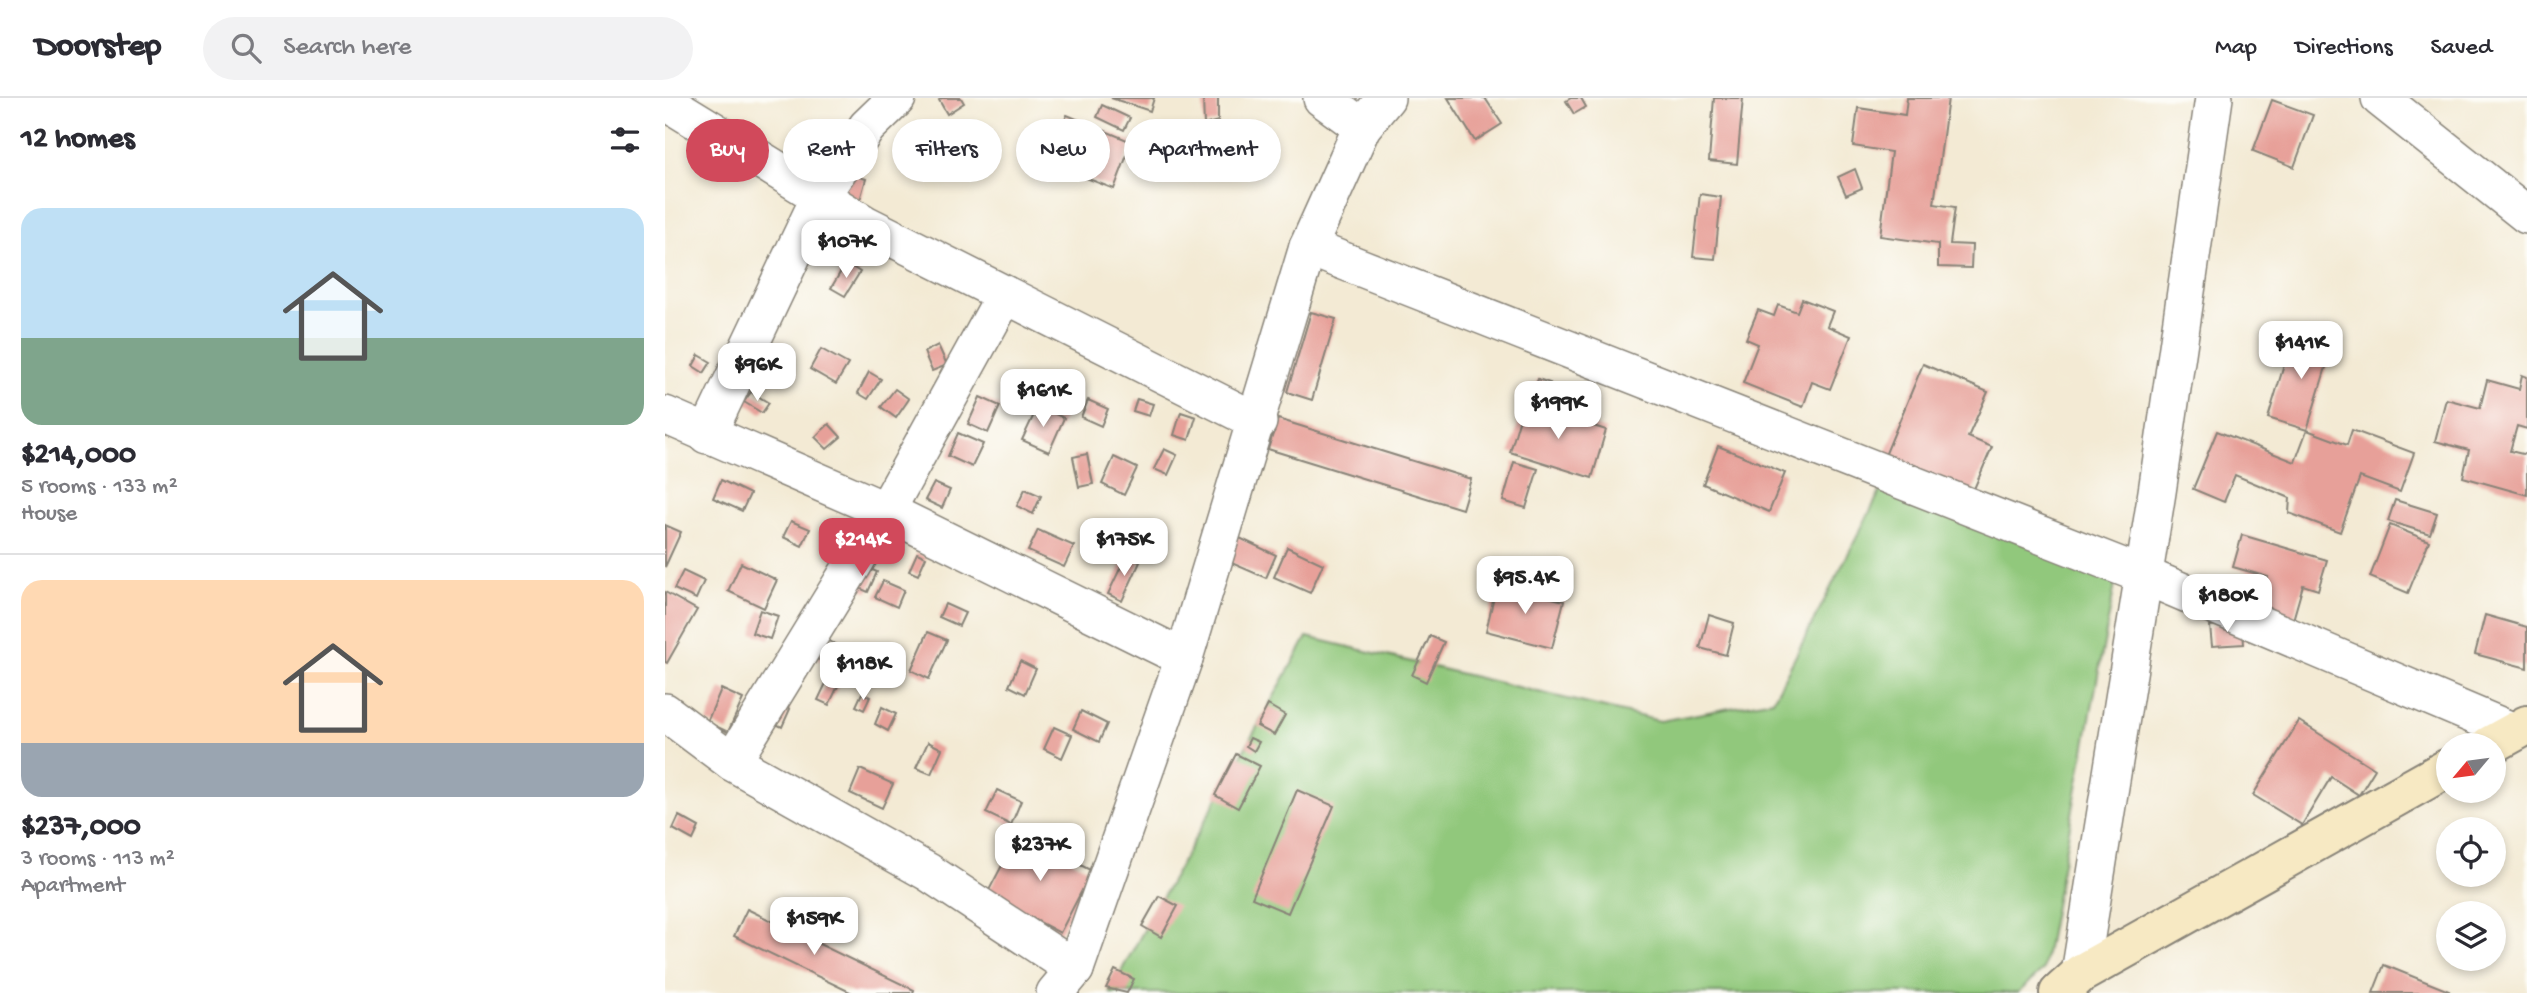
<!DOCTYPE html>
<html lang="en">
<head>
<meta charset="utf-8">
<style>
  :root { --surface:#fff; --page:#f2f2f3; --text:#2b2b33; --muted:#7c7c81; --line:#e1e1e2; --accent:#d1495b }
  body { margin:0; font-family:"Gochi Hand",sans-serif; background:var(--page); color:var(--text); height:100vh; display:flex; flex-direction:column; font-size:26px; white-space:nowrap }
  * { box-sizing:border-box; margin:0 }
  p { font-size:23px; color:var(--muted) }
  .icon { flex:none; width:38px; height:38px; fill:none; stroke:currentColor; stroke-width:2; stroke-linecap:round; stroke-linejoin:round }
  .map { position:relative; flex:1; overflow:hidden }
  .drawer { display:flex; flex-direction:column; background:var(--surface); width:665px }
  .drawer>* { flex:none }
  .top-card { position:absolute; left:21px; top:21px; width:665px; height:63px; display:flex; gap:14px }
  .needle { width:46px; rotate:241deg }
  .tools { position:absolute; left:1771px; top:635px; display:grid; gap:14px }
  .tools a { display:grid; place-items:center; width:70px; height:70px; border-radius:50%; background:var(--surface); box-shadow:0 4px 10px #0003; font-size:35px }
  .price { position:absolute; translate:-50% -60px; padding:0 16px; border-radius:14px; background:#fff; color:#222; font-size:23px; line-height:46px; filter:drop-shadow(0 2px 4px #0008) }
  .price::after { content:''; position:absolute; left:50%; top:42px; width:21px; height:16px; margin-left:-10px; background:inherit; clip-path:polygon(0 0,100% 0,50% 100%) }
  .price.current { background:var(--accent); color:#fff }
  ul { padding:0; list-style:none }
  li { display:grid; align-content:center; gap:14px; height:371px; padding:0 21px }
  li+li { border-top:2px solid var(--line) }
  li span { display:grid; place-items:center; height:217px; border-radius:21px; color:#555 }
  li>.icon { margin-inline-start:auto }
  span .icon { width:126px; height:126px; fill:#fffc; stroke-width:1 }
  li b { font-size:30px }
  h2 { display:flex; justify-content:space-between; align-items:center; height:84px; padding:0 21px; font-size:30px }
  .chip { padding:0 24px; border-radius:32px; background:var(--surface); box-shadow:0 4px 10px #0003; font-size:24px; line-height:63px }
  .chip.current { background:var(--accent); color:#fff }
  header { display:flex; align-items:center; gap:42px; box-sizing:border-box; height:98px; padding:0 35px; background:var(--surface); border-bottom:2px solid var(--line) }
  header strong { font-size:33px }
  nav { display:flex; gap:38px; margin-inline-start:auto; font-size:24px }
  .search { width:490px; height:63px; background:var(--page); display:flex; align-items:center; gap:18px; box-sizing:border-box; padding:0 24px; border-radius:38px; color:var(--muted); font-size:26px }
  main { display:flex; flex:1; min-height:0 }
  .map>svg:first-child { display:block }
  .green { fill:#91c87b; stroke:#56724c; stroke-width:2 }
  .building { fill:#e7a099 }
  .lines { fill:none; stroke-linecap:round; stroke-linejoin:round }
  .street-casing { stroke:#888378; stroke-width:40 }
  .secondary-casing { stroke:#888378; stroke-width:42 }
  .street { stroke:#fff; stroke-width:37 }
  .secondary { stroke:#f7e9c3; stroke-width:38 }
</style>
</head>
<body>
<header>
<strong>Doorstep</strong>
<div class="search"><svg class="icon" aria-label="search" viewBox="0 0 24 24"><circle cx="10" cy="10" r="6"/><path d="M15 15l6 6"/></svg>Search here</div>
<nav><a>Map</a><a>Directions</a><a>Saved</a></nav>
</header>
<main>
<section class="drawer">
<h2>12 homes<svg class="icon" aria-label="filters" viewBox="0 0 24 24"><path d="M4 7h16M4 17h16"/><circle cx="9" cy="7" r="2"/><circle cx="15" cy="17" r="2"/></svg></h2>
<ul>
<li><span style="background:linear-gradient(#bfe0f5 60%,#7fa58c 0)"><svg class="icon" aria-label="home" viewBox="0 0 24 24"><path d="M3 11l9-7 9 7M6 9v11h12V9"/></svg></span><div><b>$214,000</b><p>5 rooms · 133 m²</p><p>House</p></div></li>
<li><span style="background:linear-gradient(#ffd9b3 75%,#9aa5b1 0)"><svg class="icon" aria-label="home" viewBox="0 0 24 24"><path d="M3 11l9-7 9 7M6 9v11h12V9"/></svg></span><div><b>$237,000</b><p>3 rooms · 113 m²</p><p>Apartment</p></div></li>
</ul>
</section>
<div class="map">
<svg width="1862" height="895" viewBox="0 0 1862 895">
  <rect width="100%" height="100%" fill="#fdfcf7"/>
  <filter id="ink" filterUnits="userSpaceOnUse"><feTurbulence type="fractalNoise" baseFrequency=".0143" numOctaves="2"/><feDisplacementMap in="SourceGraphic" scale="14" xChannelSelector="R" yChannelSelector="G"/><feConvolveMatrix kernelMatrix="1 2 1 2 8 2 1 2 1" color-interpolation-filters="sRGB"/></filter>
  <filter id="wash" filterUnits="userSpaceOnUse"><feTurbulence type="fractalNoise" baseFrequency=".00686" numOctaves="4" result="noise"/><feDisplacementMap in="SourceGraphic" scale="28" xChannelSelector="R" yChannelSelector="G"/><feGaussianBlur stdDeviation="1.57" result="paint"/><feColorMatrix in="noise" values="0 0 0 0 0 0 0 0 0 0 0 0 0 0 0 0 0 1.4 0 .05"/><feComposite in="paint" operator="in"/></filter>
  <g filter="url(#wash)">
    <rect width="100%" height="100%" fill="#f3ead4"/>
    <polygon class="green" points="1217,390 1451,481 1378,872 1353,895 444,895 642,539 995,623 1108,602"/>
    <g id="blocks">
      <g class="building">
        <polygon points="277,0 296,0 299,5 282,16 274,2"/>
        <polygon points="446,0 489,0 485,13"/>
        <polygon points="538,0 553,0 553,23 539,27"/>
        <polygon points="783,0 820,0 837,26 810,43"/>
        <polygon points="906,0 916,0 921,9 909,16 901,3"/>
        <polygon points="1049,0 1078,0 1072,66 1044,63"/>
        <polygon points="1242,0 1283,0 1269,106 1290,109 1285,146 1307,147 1306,170 1273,169 1273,146 1215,138 1226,54 1188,48 1193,10 1240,17"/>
        <polygon points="1607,2 1648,17 1629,69 1588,53"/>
        <polygon points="437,7 465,20 459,32 432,19"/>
        <polygon points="402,17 467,44 449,91 383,65"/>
        <polygon points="144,37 165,44 160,62 139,55"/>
        <polygon points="1190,71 1197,90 1181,97 1173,79"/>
        <polygon points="184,76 201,81 195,102 178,96"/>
        <polygon points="1035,96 1056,99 1050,161 1028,159"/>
        <polygon points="181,165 195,174 180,198 166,190"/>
        <polygon points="1137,201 1168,213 1162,228 1186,238 1165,291 1147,284 1138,309 1078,285 1093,246 1081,241 1093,212 1109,218 1113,207 1132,214"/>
        <polygon points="646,214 671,221 647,302 622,294"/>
        <polygon points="1629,234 1668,246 1642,332 1603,320"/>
        <polygon points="273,247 282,267 267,273 259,254"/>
        <polygon points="156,251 183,266 171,286 145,271"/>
        <polygon points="34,257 46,264 39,275 28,268"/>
        <polygon points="1258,266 1323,294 1303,339 1327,349 1306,398 1219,360"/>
        <polygon points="204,274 216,281 203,301 193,295"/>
        <polygon points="1857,277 1862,279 1862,331 1852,328 1845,353 1862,357 1862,397 1798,379 1804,352 1770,343 1781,301 1815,310 1822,282 1854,291"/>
        <polygon points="374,279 388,285 382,299 367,293"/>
        <polygon points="873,281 885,285 881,296 869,292"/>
        <polygon points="230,291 244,301 231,320 216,309"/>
        <polygon points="86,294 104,305 97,315 79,304"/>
        <polygon points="315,299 335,308 323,335 303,326"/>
        <polygon points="472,301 488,306 484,318 468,313"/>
        <polygon points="423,302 443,311 436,328 416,319"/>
        <polygon points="859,306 941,332 927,380 845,354"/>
        <polygon points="373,308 399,320 384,354 357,342"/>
        <polygon points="516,314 531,319 524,342 509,337"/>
        <polygon points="613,321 806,381 797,411 603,351"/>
        <polygon points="164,326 176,339 162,351 150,339"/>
        <polygon points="1642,332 1682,347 1687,332 1749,355 1735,394 1695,379 1675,434 1624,415 1625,400 1570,377 1559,404 1528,391 1552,333 1630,364"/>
        <polygon points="293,335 318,346 307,369 283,358"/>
        <polygon points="1053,348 1120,375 1104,414 1038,386"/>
        <polygon points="499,351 512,357 503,377 489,371"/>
        <polygon points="422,356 428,386 414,389 408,359"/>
        <polygon points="449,359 472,370 459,397 437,386"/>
        <polygon points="849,364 873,371 861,410 838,403"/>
        <polygon points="56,382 85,396 77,413 48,400"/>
        <polygon points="269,385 285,392 277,410 260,402"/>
        <polygon points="360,391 376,398 368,416 352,408"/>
        <polygon points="1730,402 1772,415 1765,436 1723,423"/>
        <polygon points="126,423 145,431 137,448 118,439"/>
        <polygon points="0,427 16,434 0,469"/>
        <polygon points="1725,427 1764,443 1743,495 1705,479"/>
        <polygon points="373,432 409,448 399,469 363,453"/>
        <polygon points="566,436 611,457 601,480 555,460"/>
        <polygon points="1577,437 1662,462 1653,492 1638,487 1626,529 1591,519 1603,479 1568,469"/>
        <polygon points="622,449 658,466 645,495 609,479"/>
        <polygon points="252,455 261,459 253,477 244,473"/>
        <polygon points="461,458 475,464 457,503 443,496"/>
        <polygon points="76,465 112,482 99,510 63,493"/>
        <polygon points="192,465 212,474 203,494 183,485"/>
        <polygon points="18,473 39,483 31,501 9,491"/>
        <polygon points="218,483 239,492 232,509 210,499"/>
        <polygon points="832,486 899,503 887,550 821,533"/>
        <polygon points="0,494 32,512 2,565 0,564"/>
        <polygon points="280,506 300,515 294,528 274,519"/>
        <polygon points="95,512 113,518 105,541 87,535"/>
        <polygon points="1044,517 1069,525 1061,557 1035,550"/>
        <polygon points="1820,517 1862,529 1862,570 1810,556"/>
        <polygon points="1577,524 1579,546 1547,548 1545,528"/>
        <polygon points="263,534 282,542 264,581 246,572"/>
        <polygon points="765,538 779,544 761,584 747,577"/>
        <polygon points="161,542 182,551 173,570 152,561"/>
        <polygon points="355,563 371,571 360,596 344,588"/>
        <polygon points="162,583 173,588 164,607 153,602"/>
        <polygon points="56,591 78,601 63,634 42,624"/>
        <polygon points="197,595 205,599 199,612 191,608"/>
        <polygon points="112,604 125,611 117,629 104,623"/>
        <polygon points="603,607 620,617 609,637 592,628"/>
        <polygon points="217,609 231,616 223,633 210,626"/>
        <polygon points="416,613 442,626 434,644 408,631"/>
        <polygon points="1634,623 1710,671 1694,697 1666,679 1637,727 1588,697"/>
        <polygon points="389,629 407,637 397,660 379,651"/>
        <polygon points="585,640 594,644 589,653 581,648"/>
        <polygon points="263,644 277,651 266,676 251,670"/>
        <polygon points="571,656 595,668 573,710 550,697"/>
        <polygon points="195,671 228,686 217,710 185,695"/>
        <polygon points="332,692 356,703 346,727 321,715"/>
        <polygon points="632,692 669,708 623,815 587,800"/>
        <polygon points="14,718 34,729 28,742 8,731"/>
        <polygon points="354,735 427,773 395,835 322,796"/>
        <polygon points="494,798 513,808 496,839 477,828"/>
        <polygon points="82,811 249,892 248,895 187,895 69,838"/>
        <polygon points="1719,867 1784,893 1783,895 1708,895"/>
        <polygon points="450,872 469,881 462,895 441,890"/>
      </g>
    </g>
  </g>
  <g filter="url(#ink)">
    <use href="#blocks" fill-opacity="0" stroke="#888378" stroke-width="2"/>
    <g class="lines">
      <g class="street-casing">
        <g id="street">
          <polyline points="657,0 697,29"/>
          <polyline points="1715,0 1862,117"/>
          <polyline points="0,3 200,126 593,324"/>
          <polyline points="643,149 1478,477 1849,634"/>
          <polyline points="0,317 221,413 519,560"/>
          <polyline points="42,337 155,99 202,29 232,0"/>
          <polyline points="0,614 67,664 263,774 410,871"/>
          <polyline points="67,664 221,413 340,197"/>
          <polyline points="1415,876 1492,394 1549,0"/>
          <polyline points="390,895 410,871 519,560 643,149 697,29 721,0"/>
        </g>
      </g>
      <g class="secondary-casing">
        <g id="secondary">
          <polyline points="1824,648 1862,627"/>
          <polyline points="1394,895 1415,876 1783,670"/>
        </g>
      </g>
      <use href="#street" class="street"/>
      <use href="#secondary" class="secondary"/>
    </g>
  </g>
</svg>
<div class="tools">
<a><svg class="needle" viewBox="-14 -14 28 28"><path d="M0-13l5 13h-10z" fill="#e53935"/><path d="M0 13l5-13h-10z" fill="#7c7c81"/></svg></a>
<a><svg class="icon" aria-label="locate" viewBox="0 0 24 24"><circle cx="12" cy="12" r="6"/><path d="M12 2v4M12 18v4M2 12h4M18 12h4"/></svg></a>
<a><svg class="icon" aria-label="layers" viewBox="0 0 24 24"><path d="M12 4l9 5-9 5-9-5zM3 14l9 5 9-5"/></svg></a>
</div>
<b class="price" style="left:181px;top:182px">$107K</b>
<b class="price" style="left:1636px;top:283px">$141K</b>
<b class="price" style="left:92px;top:305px">$96K</b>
<b class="price" style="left:378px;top:331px">$161K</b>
<b class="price" style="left:893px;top:343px">$199K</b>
<b class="price current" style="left:197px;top:480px">$214K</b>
<b class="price" style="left:459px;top:480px">$175K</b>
<b class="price" style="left:860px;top:518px">$95.4K</b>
<b class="price" style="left:1562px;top:536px">$180K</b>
<b class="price" style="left:198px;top:604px">$118K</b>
<b class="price" style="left:375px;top:785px">$237K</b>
<b class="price" style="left:149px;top:859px">$159K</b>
<div class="top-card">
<a class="chip current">Buy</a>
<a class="chip">Rent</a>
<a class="chip">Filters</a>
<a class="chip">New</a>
<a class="chip">Apartment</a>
</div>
</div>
</main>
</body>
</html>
